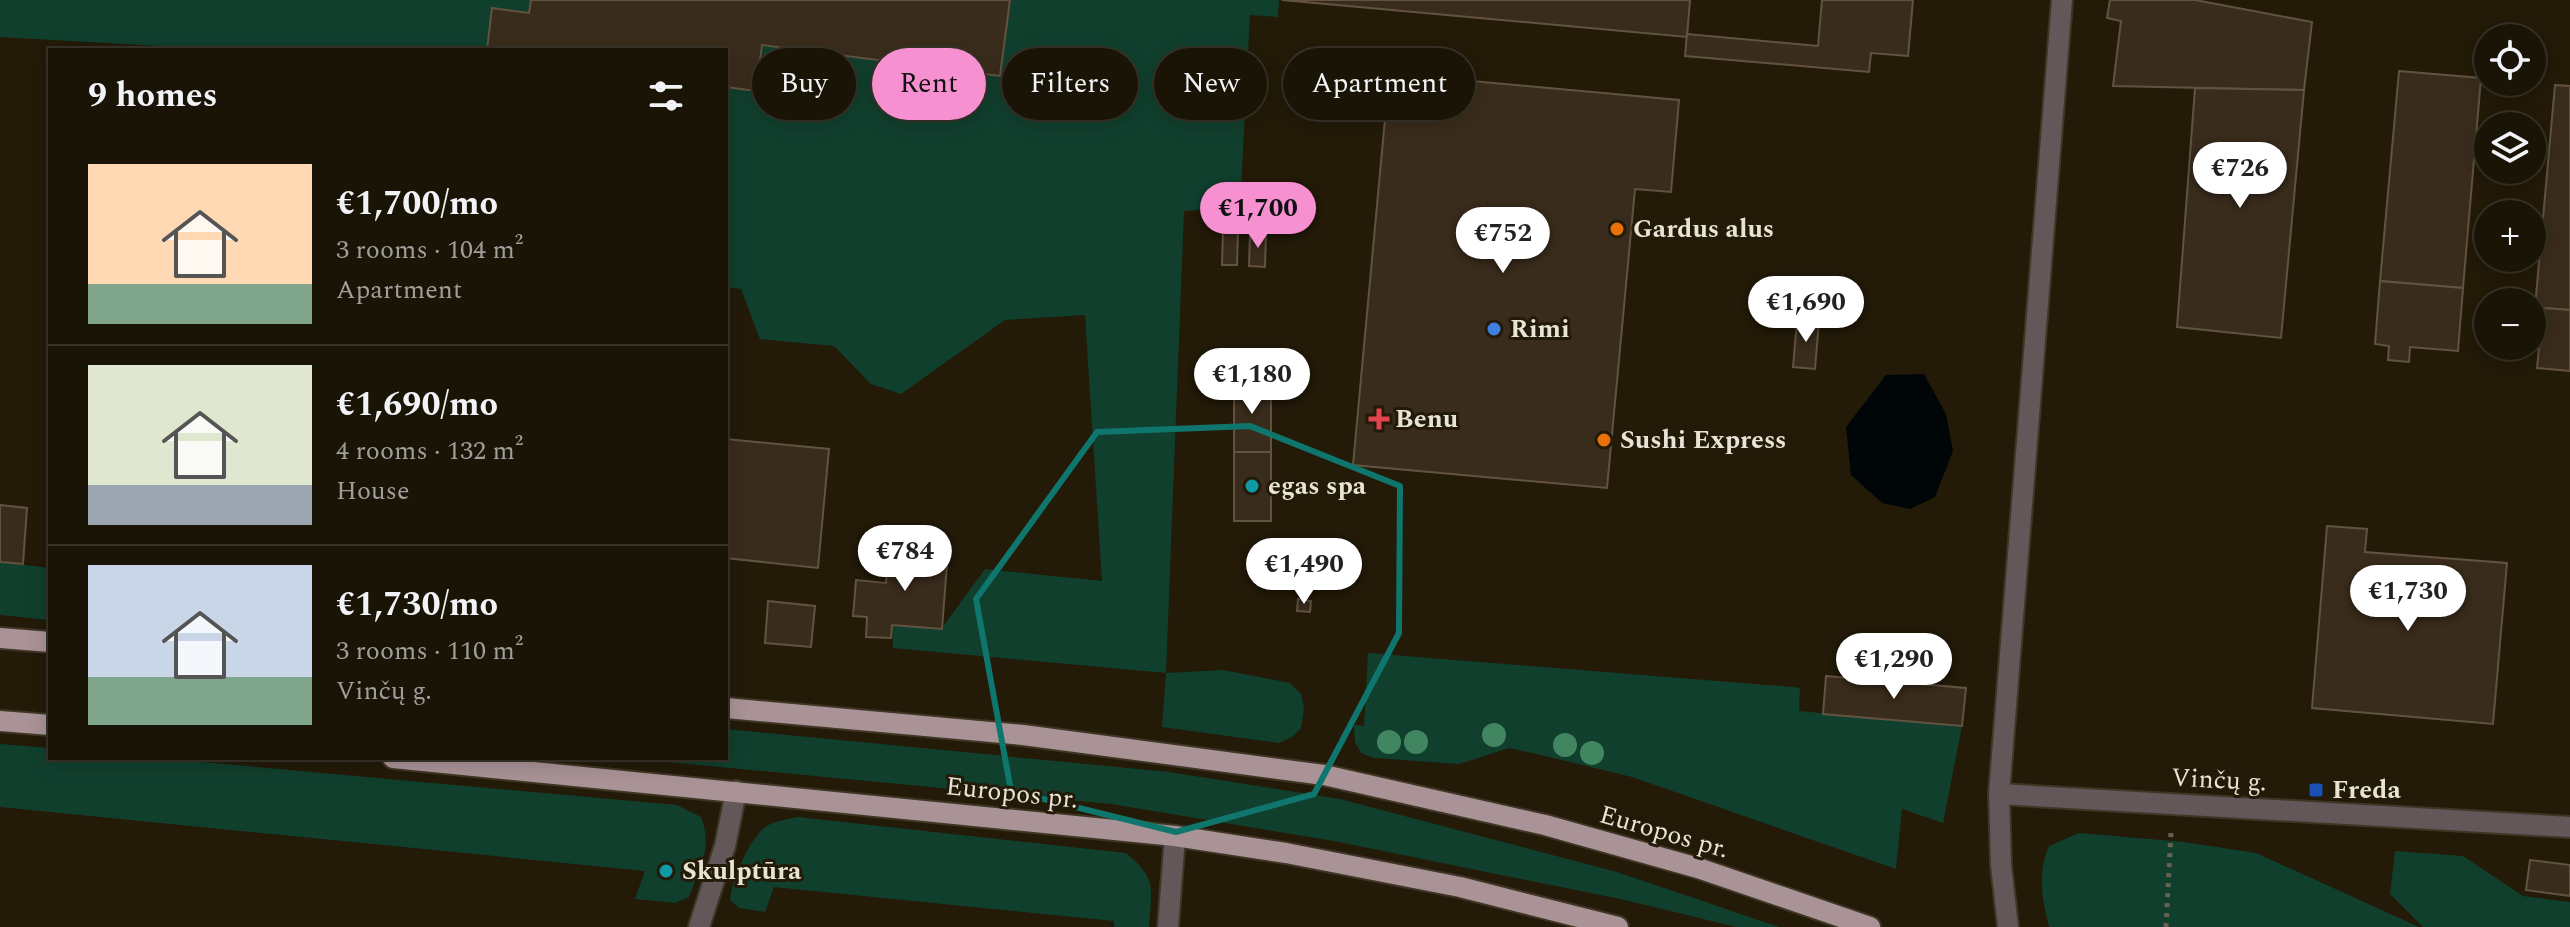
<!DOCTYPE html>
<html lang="en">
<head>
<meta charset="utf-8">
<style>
  :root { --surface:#1a1406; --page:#272114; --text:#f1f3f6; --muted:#9f9e9b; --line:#383328; --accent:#f690d0 }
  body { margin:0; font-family:Spectral,serif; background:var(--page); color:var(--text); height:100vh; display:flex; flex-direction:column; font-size:30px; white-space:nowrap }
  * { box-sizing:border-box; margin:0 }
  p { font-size:26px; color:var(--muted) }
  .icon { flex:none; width:44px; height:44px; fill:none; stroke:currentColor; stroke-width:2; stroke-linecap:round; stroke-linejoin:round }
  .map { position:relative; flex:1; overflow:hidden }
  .drawer { position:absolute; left:48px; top:48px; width:680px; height:712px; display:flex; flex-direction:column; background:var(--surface); border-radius:0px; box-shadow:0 4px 20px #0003,0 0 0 2px var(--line) }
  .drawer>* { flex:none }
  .banner { position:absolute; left:752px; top:48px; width:760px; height:72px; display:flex; gap:16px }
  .tools { position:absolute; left:2474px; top:24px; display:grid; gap:16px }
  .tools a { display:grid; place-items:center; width:72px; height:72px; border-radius:50%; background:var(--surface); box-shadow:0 4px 20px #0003,0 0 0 2px var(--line); font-size:40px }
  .price { position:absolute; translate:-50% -68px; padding:0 18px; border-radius:28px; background:#fff; color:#222; font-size:26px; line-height:52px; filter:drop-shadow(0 2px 4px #0008) }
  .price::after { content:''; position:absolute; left:50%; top:48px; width:24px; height:18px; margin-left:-12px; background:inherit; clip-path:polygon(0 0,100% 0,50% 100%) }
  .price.on { background:var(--accent); color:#111 }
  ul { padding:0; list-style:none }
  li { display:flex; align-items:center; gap:24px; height:200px; padding:0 40px }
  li+li { border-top:2px solid var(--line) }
  li span { display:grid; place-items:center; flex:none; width:224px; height:160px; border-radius:0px; color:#555 }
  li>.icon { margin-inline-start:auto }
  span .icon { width:96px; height:96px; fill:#fffc; stroke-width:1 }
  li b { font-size:34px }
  h2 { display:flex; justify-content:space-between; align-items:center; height:96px; padding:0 40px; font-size:34px }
  .pill { padding:0 28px; border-radius:36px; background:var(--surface); box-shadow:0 4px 20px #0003,0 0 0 2px var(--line); font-size:28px; line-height:72px }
  .pill.on { background:var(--accent); color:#111 }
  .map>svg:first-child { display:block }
  .green { fill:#113f2e }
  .water { fill:#000607 }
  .building { fill:#3a2c1c; stroke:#625341; stroke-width:2 }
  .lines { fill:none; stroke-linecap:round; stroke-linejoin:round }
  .minor-casing { stroke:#3f3625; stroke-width:24 }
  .major-casing { stroke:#3f3625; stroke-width:24 }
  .path { stroke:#6a6253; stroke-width:5; stroke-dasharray:4 6; stroke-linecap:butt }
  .minor { stroke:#625759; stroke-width:20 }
  .major { stroke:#aa9397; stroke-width:20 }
  .tree { fill:#418661 }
  .marked { fill:none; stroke:#0f766e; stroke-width:6; stroke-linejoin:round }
  .food-dot { fill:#e8710a; stroke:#231a08; stroke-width:3 }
  .shop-dot { fill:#3f7fe0; stroke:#231a08; stroke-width:3 }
  .health-dot { fill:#e0444e; stroke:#231a08; stroke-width:3 }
  .culture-dot { fill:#0f9aa8; stroke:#231a08; stroke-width:3 }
  .transit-dot { fill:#1a4fb4; stroke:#231a08; stroke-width:3 }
  .labels { text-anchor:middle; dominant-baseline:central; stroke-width:6; stroke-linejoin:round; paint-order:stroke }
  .poi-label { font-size:26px; font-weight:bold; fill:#e8e3d7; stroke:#231a08; text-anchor:start }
  .street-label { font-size:26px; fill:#e8e3d7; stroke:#231a08 }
</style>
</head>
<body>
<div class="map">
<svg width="2570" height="927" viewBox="0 0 2570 927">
  <rect width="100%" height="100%" fill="#231a08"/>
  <g class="green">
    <polygon points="0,0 531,0 529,13 493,9 487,50 230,50 0,37"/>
    <polygon points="1010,0 1279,0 1278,17 1250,15 1240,208 1184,211 1166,673 1223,670 1290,683 1301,694 1304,708 1301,728 1292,737 1279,743 1162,727 1166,673 893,648 892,625 942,628 985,569 1102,581 1085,315 1005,320 901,394 871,384 834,346 760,339 741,289 726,287 726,87 755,91 762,45 999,76"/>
    <polygon points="0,562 50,568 50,620 0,615"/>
    <polygon points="1368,653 1793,687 1800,688 1799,711 1962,726 1943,823 1902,809 1896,869 1632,777 1541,755 1509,748 1459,764 1374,758 1361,753 1355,742 1354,725 1364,726"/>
    <polygon points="726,729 1169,772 1340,799 1617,872 1779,927 1736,927 1625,900 1334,841 1111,804 625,758 726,758"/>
    <path d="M0,744L50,748V758H158L677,805L701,817C713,849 700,867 689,897L675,903L635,899L645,871L0,807Z"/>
    <path d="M798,817L1126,853C1158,879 1151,889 1149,927H1114V921L774,887L765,912L739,908L730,900C732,879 747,845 762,830C770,821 786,820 798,817Z"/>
    <path d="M2079,833L2184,842L2256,853L2419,927H2049C2042,897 2037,875 2049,846Z"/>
    <polygon points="2395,851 2463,856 2523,896 2570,902 2570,927 2423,927 2390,894"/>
  </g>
  <polygon class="water" points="1924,374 1946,414 1953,451 1935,497 1910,509 1882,503 1851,475 1846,427 1886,375"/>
  <g class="building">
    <polygon points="531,0 1010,0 1000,76 762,45 756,91 726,87 726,50 487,50 492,8 529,13"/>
    <polygon points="1282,0 1690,0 1687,37"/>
    <polygon points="1822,0 1913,0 1908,56 1871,53 1869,72 1685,56 1687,34 1818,46"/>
    <polygon points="2110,0 2195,0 2312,22 2304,90 2113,86 2121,21 2107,18"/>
    <polygon points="1363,71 1679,100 1671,192 1635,189 1607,488 1353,465 1387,97 1360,94"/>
    <polygon points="2399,71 2481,78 2463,288 2380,281"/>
    <polygon points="2555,85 2570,86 2570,310 2535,307"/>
    <polygon points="2195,88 2304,90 2281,338 2177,327"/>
    <polygon points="1223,231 1238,231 1237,265 1222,265"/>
    <polygon points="1250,232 1266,233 1265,267 1249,266"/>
    <polygon points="2380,281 2463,288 2458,351 2410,347 2409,362 2388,360 2389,346 2375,344"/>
    <polygon points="2543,308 2570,310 2570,371 2537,368"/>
    <polygon points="1797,320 1819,322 1815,369 1793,367"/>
    <rect x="1234" y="379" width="37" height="73"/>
    <polygon points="726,439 829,449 818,568 726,558"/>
    <rect x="1234" y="452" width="37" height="69"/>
    <polygon points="0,505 27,508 23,564 0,562"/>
    <polygon points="2327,526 2367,529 2365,552 2507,563 2493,724 2312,708"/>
    <polygon points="889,546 948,551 942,629 892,625 891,638 866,637 867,617 853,616 856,580 886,583"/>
    <polygon points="1298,599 1311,601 1310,612 1297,611"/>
    <polygon points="768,601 815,606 811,647 765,643"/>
    <polygon points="1826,676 1966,688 1962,726 1823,714"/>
    <polygon points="2530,860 2570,865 2570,896 2526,890"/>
  </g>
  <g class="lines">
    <g class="minor-casing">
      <g id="minor">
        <polyline points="1999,794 2570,827"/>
        <polyline points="699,927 725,846 736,791"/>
        <polyline points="1168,927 1175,836"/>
        <polyline points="2008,927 2001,865 1999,794 2062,0"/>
      </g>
    </g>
    <g class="major-casing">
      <g id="major">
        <polyline points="0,638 50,642"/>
        <polyline points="726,708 1023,735 1324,775 1545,825 1698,868 1870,927"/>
        <polyline points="0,721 50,725"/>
        <polyline points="393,758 1175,836 1286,853 1460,887 1618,927"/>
      </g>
    </g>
    <polyline class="path" points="2166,927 2171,832"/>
    <use href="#minor" class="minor"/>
    <use href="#major" class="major"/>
  </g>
  <g class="tree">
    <circle cx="1494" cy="735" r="12"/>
    <circle cx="1389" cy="742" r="12"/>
    <circle cx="1416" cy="742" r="12"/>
    <circle cx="1565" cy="745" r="12"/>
    <circle cx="1592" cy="753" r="12"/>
  </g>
  <path class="marked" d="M1250,426L1400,486L1399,633L1314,794L1176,832L1011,791L976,599L1097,432Z"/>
  <g class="food-dot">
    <circle cx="1617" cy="229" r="8"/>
    <circle cx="1604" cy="440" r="8"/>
  </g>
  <circle class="shop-dot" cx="1494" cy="329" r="8"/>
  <path class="health-dot" d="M1375 407h8v8h8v8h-8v8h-8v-8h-8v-8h8z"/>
  <g class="culture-dot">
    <circle cx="1252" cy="486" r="8"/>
    <circle cx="666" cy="871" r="8"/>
  </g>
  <rect class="transit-dot" x="2308" y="782" width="16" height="16" rx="4"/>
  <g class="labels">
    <g class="poi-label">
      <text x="1633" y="229">Gardus alus</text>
      <text x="1510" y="329">Rimi</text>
      <text x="1395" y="419">Benu</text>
      <text x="1620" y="440">Sushi Express</text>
      <text x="1268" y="486">egas spa</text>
      <text x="2332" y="790">Freda</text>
      <text x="682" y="871">Skulptūra</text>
    </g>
    <g class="street-label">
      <text transform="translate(2219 780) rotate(3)">Vinčų g.</text>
      <text transform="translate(1012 793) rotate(6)">Europos pr.</text>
      <text transform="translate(1664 832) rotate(16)">Europos pr.</text>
    </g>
  </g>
</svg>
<div class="tools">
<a><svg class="icon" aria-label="locate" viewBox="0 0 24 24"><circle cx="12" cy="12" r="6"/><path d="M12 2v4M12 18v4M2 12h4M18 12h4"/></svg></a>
<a><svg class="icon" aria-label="layers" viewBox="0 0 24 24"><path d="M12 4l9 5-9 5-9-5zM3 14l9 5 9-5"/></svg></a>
<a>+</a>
<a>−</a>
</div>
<b class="price" style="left:2240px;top:210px">€726</b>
<b class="price on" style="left:1258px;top:250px">€1,700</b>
<b class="price" style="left:1503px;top:275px">€752</b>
<b class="price" style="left:1806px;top:344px">€1,690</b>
<b class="price" style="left:1252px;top:416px">€1,180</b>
<b class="price" style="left:905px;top:593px">€784</b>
<b class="price" style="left:1304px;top:606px">€1,490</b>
<b class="price" style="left:2408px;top:633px">€1,730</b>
<b class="price" style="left:1894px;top:701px">€1,290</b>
<div class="banner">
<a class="pill">Buy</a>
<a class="pill on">Rent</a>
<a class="pill">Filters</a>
<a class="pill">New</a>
<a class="pill">Apartment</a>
</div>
<section class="drawer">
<h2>9 homes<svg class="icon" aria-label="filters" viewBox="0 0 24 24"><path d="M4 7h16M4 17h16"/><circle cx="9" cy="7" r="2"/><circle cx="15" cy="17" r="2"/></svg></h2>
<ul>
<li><span style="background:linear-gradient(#ffd9b3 75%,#7fa58c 0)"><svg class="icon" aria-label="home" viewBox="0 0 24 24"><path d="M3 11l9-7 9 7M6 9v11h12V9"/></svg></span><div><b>€1,700/mo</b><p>3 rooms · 104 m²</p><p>Apartment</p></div></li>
<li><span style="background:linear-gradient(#dfe7d0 75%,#9aa5b1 0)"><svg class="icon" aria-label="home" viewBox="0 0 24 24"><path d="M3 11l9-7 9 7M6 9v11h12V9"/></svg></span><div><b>€1,690/mo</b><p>4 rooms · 132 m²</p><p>House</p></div></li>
<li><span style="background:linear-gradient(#c9d6e8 70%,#7fa58c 0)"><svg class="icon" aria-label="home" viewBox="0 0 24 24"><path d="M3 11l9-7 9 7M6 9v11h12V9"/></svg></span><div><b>€1,730/mo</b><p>3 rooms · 110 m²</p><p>Vinčų g.</p></div></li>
</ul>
</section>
</div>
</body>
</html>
